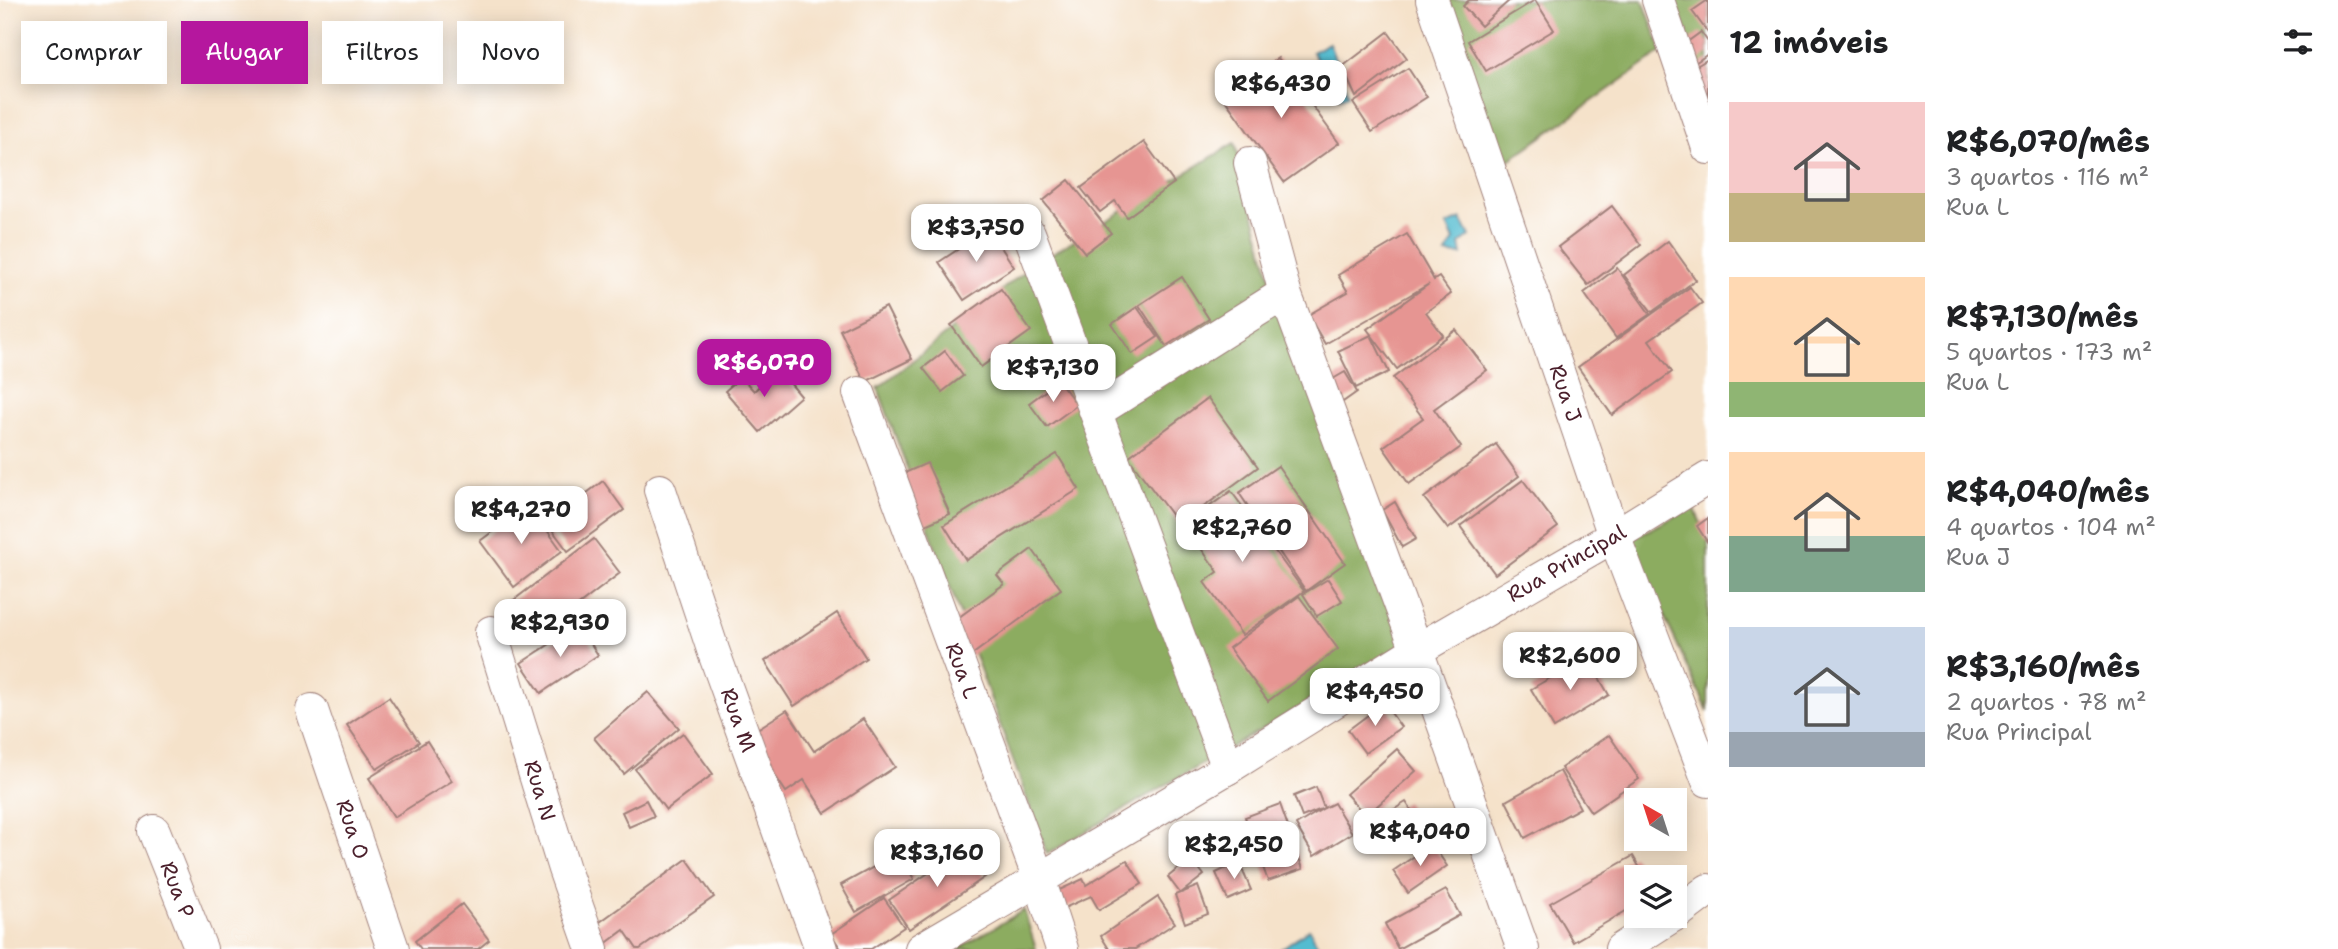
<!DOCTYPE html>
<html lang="pt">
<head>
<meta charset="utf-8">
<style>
  :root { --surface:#fff; --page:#f6f6f6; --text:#202124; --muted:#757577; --accent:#b5179e }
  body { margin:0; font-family:"Shantell Sans",sans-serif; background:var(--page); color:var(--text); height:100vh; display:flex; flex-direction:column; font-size:26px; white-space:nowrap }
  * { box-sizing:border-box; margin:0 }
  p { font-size:23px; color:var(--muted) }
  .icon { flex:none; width:38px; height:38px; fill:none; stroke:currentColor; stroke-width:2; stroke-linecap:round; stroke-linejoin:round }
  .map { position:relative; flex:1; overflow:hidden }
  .side { display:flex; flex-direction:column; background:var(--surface); width:630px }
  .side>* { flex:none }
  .top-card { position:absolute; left:21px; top:21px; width:665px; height:63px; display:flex; gap:14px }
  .needle { width:46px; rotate:321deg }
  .controls { position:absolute; left:1624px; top:788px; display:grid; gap:14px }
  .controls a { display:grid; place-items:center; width:63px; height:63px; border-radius:0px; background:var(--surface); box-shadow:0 4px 18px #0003; font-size:35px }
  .price { position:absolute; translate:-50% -60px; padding:0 16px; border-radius:14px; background:#fff; color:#222; font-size:23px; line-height:46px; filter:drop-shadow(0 2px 4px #0008) }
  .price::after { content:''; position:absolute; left:50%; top:42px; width:21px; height:16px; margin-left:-10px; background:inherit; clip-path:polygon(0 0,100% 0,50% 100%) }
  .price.current { background:var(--accent); color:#fff }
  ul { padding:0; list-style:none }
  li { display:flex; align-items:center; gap:21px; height:175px; padding:0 21px }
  li span { display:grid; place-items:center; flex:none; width:196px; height:140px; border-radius:0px; color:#555 }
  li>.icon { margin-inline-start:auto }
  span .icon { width:84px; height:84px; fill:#fffc; stroke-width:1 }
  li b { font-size:30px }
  h2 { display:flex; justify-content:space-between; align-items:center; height:84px; padding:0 21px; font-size:30px }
  .tag { padding:0 24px; border-radius:0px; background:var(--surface); box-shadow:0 4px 18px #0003; font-size:24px; line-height:63px }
  .tag.current { background:var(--accent); color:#fff }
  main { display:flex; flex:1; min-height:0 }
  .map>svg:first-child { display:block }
  .forest { fill:#8cac60; stroke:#6b6646; stroke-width:2 }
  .water { fill:#53bcd0; stroke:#4e6e7e; stroke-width:2 }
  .building { fill:#e69592 }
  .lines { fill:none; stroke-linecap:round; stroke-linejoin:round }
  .minor-casing { stroke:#a0807a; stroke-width:34 }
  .minor { stroke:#fff; stroke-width:32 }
  .labels { text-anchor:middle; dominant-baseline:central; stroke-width:5; stroke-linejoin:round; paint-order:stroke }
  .street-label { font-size:21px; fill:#4a1f2b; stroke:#fff }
</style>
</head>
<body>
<main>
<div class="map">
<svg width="1708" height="949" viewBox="0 0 1708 949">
  <rect width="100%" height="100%" fill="#fff"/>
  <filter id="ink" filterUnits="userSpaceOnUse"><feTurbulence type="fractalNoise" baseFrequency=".0143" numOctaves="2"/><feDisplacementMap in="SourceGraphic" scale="14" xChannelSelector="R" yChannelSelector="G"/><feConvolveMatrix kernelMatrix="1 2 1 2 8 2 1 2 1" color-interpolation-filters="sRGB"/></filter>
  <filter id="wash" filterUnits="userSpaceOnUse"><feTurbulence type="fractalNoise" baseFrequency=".00686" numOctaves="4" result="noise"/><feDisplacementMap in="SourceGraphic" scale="28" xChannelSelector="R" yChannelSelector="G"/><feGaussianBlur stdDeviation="1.57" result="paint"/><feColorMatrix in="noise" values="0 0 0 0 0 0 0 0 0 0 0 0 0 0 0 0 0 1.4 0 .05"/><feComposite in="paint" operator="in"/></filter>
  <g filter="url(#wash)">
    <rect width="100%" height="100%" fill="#f5e2ca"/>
    <g class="forest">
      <polygon points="1432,0 1643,0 1662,52 1498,168"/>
      <polygon points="1668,0 1708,0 1708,125"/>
      <polygon points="1235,143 1273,287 1405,646 1047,854 878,388 1033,265"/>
      <polygon points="1694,507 1708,540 1708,711 1629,540"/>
      <polygon points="1024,910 1036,949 958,949"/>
    </g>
    <g class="water">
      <polygon points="1329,43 1348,95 1339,98 1312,52"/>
      <polygon points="1461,219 1470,236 1460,244 1462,255 1446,254 1454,240 1447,225"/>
      <polygon points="1309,929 1320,949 1281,949"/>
    </g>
    <g id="blocks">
      <g class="building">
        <polygon points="1469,0 1510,0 1481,26 1463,6"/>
        <polygon points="1535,0 1554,30 1486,71 1468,41"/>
        <polygon points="1708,0 1708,33 1692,11"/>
        <polygon points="1388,32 1407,58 1356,97 1342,67"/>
        <polygon points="1701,32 1708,42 1708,54 1692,65 1679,48"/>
        <polygon points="1278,58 1339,143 1284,182 1223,97"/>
        <polygon points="1708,59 1708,111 1685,73"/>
        <polygon points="1408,68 1427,97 1372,132 1353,103"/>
        <polygon points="1144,142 1174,183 1127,217 1115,201 1100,212 1081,188"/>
        <polygon points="1069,180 1111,233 1085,253 1043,201"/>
        <polygon points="1612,206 1641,245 1588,285 1558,247"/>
        <polygon points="989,229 1014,267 964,300 939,262"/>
        <polygon points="1407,234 1434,280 1439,277 1451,294 1426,312 1443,335 1397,369 1367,329 1429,284 1325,344 1308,315 1348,292 1338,275"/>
        <polygon points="1668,241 1696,280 1652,312 1624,275"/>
        <polygon points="1617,268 1650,314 1616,338 1584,293"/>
        <polygon points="1182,277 1209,319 1166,346 1139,305"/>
        <polygon points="1690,287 1702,303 1649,340 1672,372 1612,415 1578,367"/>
        <polygon points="1001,289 1031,331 981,367 951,325"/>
        <polygon points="886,307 912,359 865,382 840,330"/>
        <polygon points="1137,307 1158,337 1132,354 1112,324"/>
        <polygon points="1456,330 1487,370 1434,409 1461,447 1409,484 1383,447 1423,418 1393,378"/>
        <polygon points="1371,335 1389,372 1356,388 1338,351"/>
        <polygon points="945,351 963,376 942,392 923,368"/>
        <polygon points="778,369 801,396 760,432 725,391 741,377 754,391"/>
        <polygon points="1345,372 1357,392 1340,404 1326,383"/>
        <polygon points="1059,381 1077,405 1047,427 1029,403"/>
        <polygon points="1208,398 1258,467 1179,525 1128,457"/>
        <polygon points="1496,444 1519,476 1448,529 1424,498"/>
        <polygon points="1057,454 1079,489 966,560 944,525"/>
        <polygon points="927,463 950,514 923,526 900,475"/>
        <polygon points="1278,466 1345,563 1306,591 1239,493"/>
        <polygon points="1523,480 1558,527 1495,574 1460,526"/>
        <polygon points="603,481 624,510 568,551 547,523"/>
        <polygon points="1231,491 1304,591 1242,635 1204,582 1218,572 1184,525"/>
        <polygon points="1395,502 1416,539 1402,547 1382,510"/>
        <polygon points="529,505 562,551 514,587 480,541"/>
        <polygon points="1708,518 1708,543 1697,526"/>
        <polygon points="594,539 620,573 532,641 506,606"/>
        <polygon points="1032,549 1061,589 969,657 947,626 1004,584 997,575"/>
        <polygon points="1328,579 1342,601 1317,616 1303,594"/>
        <polygon points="1299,596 1338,649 1268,701 1229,648"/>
        <polygon points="837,613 866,658 794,706 765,661"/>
        <polygon points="579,625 598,655 541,693 521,663"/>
        <polygon points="1587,657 1609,695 1554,728 1531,689"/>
        <polygon points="648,692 679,728 624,774 594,738"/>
        <polygon points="389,697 419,742 377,769 347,725"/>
        <polygon points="1384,703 1401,727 1365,753 1348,730"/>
        <polygon points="787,710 814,751 863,719 895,767 825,813 804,780 786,792 748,735"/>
        <polygon points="683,733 713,774 666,810 635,769"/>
        <polygon points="1609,735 1639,779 1591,812 1561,768"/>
        <polygon points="427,741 452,781 394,817 369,778"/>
        <polygon points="1397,749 1416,771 1366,816 1346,794"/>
        <polygon points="1560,771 1580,808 1525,838 1506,801"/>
        <polygon points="1316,787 1324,808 1334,803 1352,833 1314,856 1296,825 1324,808 1302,817 1294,796"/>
        <polygon points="646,800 654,816 629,827 622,812"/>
        <polygon points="1406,802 1421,825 1391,843 1377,820"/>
        <polygon points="1280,804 1303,869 1268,881 1245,817"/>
        <polygon points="1237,835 1244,860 1215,867 1208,843"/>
        <polygon points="1432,844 1447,866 1408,893 1393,871"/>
        <polygon points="965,848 985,877 909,929 889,900"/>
        <polygon points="899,853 914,879 856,912 841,885"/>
        <polygon points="1633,856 1645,877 1636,877 1636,905 1573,942 1550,903"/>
        <polygon points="1191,858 1204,875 1181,893 1198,886 1208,914 1185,923 1175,895 1180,893 1168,877"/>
        <polygon points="687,859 714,897 640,949 637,949 624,930 605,944 593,927"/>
        <polygon points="1127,860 1142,884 1099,910 1091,896 1062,909 1055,892 1083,879 1086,885"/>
        <polygon points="1239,862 1251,890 1228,900 1216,873"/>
        <polygon points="1446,890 1460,915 1398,949 1385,924"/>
        <polygon points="1158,897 1175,923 1135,949 1109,949 1101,936"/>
        <polygon points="884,898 904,927 871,949 841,949 831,934"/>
        <polygon points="462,904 489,940 478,949 421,949 415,941"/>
      </g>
    </g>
  </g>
  <g filter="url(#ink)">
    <use href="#blocks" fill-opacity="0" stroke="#a0807a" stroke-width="2"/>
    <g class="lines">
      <g class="minor-casing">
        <g id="minor">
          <path id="s1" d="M1432,0L1614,536L1708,781"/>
          <polyline points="1658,0 1708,148"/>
          <polyline points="1250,163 1285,293 1417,650 1523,949"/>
          <polyline points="1029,233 1228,768"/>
          <path id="s2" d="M859,393L1039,879L1062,949"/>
          <polyline points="1096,412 1285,293"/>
          <path id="s3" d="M660,490L714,653L821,949"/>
          <path id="s4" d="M491,632L564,869L592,949"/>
          <path id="s5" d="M312,710L393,949"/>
          <path id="s6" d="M154,831L201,949"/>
          <polyline points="1675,915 1708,890"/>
          <path id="s7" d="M921,949L1228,768L1417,650L1614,536L1708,478"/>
          <polyline points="1621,949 1674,915"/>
        </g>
      </g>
      <use href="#minor" class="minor"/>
    </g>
  </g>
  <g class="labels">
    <g class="street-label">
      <text stroke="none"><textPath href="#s1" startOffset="415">Rua J</textPath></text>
      <text stroke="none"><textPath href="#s7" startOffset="752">Rua Principal</textPath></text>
      <text stroke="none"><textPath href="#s2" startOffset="296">Rua L</textPath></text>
      <text stroke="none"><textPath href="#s3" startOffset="243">Rua M</textPath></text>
      <text stroke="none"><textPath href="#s4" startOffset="166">Rua N</textPath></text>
      <text stroke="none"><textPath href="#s5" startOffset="126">Rua O</textPath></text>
      <text stroke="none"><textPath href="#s6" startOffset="63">Rua P</textPath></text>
    </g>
  </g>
</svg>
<div class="controls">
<a><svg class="needle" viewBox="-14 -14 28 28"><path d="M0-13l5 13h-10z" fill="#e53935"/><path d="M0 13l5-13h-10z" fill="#757577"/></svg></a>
<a><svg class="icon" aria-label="layers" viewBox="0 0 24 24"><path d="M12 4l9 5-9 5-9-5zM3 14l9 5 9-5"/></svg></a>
</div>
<b class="price" style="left:1281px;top:120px">R$6,430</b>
<b class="price" style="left:976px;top:264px">R$3,750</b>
<b class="price current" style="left:764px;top:399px">R$6,070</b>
<b class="price" style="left:1053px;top:404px">R$7,130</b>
<b class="price" style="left:521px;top:546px">R$4,270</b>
<b class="price" style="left:1242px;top:564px">R$2,760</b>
<b class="price" style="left:560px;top:659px">R$2,930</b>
<b class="price" style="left:1570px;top:692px">R$2,600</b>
<b class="price" style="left:1375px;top:728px">R$4,450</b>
<b class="price" style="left:1420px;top:868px">R$4,040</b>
<b class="price" style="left:1234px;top:881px">R$2,450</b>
<b class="price" style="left:937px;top:889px">R$3,160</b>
<div class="top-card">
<a class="tag">Comprar</a>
<a class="tag current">Alugar</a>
<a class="tag">Filtros</a>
<a class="tag">Novo</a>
</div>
</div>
<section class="side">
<h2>12 imóveis<svg class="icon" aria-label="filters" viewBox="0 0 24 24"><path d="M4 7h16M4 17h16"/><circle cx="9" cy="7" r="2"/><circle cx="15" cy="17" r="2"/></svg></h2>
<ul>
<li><span style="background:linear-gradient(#f6c9c9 65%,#c2b280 0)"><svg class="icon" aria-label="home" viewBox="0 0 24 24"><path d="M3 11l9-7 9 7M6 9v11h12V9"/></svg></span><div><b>R$6,070/mês</b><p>3 quartos · 116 m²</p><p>Rua L</p></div></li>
<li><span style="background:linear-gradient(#ffd9b3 75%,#8fb573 0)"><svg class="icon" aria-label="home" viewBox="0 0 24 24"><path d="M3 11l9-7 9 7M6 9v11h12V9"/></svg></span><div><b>R$7,130/mês</b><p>5 quartos · 173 m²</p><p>Rua L</p></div></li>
<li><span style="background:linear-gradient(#ffd9b3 60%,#7fa58c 0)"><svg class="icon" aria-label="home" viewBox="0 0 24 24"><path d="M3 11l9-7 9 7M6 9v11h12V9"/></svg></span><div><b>R$4,040/mês</b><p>4 quartos · 104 m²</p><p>Rua J</p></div></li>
<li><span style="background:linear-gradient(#c9d6e8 75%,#9aa5b1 0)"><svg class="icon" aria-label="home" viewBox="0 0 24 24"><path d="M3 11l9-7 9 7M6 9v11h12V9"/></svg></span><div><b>R$3,160/mês</b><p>2 quartos · 78 m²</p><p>Rua Principal</p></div></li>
</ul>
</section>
</main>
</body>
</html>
